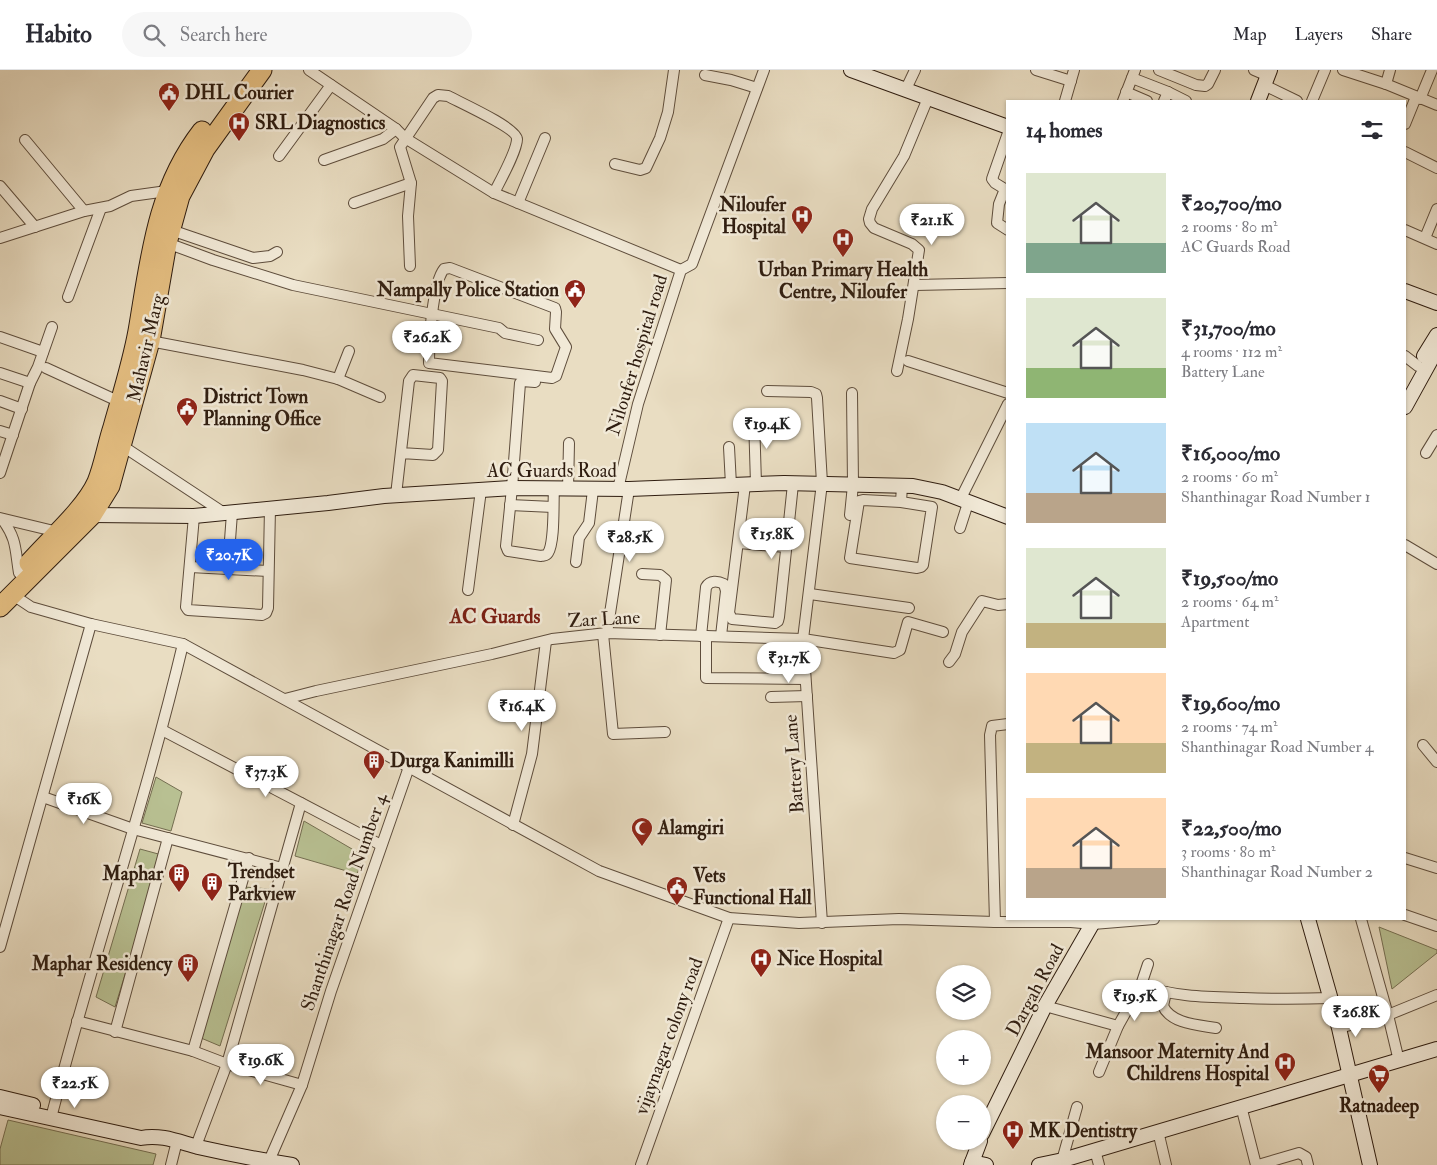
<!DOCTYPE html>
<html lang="en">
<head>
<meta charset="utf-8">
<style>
  :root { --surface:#fff; --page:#f7f7f7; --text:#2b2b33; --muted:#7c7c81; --line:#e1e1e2; --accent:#2563eb }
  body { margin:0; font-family:"IM FELL Double Pica",serif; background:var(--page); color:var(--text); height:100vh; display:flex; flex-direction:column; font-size:19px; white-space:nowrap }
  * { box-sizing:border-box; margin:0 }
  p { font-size:16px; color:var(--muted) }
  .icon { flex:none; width:28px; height:28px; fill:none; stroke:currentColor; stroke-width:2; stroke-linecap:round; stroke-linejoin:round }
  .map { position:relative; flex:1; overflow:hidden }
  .panel { position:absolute; left:1006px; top:30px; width:400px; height:820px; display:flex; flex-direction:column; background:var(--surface); border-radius:0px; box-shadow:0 1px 4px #0004 }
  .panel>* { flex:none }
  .fabs { position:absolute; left:936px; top:895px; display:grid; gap:10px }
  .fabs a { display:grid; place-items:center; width:55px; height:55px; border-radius:50%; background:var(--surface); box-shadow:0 1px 4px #0004; font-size:25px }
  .price { position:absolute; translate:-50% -42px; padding:0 11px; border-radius:18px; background:#fff; color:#222; font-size:16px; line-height:32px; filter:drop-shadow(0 1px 2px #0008) }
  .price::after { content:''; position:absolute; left:50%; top:30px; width:15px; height:11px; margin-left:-8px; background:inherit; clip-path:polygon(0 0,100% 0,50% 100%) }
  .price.current { background:var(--accent); color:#fff }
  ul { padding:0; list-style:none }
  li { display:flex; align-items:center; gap:15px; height:125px; padding:0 20px }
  li span { display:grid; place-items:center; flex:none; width:140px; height:100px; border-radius:0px; color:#555 }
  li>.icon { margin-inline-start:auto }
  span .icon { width:60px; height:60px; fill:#fffc; stroke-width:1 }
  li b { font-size:21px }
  h2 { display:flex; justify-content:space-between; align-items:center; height:60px; padding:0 20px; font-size:21px }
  header { display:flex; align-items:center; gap:30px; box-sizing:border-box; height:70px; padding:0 25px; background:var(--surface); border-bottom:1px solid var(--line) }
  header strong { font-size:24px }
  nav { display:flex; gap:28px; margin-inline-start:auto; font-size:18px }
  .search { width:350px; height:45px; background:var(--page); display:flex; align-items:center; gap:12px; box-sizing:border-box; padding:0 18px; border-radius:28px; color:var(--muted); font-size:19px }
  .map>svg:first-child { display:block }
  .green { fill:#b8c092; stroke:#746e51 }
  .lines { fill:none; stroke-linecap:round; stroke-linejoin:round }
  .street-casing { stroke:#5e4d3c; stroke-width:12 }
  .secondary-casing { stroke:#2f1d10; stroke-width:16 }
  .highway-casing { stroke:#2f1d10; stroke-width:21 }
  .street { stroke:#f1e9d7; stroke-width:10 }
  .secondary { stroke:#f1e9d7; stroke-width:14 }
  .highway { stroke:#e4be81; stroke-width:19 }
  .labels { text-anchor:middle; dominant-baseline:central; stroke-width:5; stroke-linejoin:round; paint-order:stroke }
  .poi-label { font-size:19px; font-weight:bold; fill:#2f1d10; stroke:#f1e9d7; text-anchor:start }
  .street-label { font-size:19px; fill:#2f1d10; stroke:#f1e9d7 }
  .neighbourhood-label { font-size:20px; font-weight:bold; fill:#7a1f14; stroke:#f1e9d7 }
</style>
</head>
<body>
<header>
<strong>Habito</strong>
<div class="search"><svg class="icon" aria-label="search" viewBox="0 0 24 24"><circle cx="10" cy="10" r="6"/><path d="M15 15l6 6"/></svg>Search here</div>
<nav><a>Map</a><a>Layers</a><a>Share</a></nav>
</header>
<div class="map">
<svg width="1437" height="1095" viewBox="0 0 1437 1095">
  <rect width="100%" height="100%" fill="#e9ddc2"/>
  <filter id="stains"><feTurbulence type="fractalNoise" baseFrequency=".004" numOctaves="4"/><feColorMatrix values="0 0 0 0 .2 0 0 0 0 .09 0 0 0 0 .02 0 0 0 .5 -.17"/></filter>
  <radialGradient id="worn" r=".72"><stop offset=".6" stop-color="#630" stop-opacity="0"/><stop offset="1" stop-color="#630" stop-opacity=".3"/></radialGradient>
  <g class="green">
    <polygon points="156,707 182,722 171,761 142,753"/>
    <polygon points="304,751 364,786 357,804 295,786"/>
    <polygon points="140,779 162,785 115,937 96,927"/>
    <polygon points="245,817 269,819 220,976 201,968"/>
    <polygon points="1379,857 1437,880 1437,883 1392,919"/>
    <polygon points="8,1050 156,1084 153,1095 0,1095 0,1079"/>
  </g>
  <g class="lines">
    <g class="street-casing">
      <g id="street">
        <polyline points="309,0 396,59 405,68 494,123 681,200"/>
        <polyline points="1036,0 1071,11"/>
        <polyline points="1159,0 1196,15 1205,16 1208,14 1215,0"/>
        <polyline points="1254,0 1268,6"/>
        <polyline points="1343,0 1386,14 1437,35"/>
        <polyline points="705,5 731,10 757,18"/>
        <polyline points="1132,8 1168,22"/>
        <polyline points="1386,14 1390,0"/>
        <polyline points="1264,15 1297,31"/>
        <polyline points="906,19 915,0"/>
        <polyline points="1126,22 1147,31"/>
        <polyline points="1420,29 1432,0"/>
        <polyline points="1065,31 1074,0"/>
        <polyline points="1123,31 1135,0"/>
        <polyline points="1164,31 1168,22 1186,31"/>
        <polyline points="1312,31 1325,0"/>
        <polyline points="1405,54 1416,27"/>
        <polyline points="1008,63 992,109 995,113 1008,121"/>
        <polyline points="25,70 84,141"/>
        <polyline points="1405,82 1437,98"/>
        <polyline points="279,86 331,15"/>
        <polyline points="324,90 383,69 396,59"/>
        <polyline points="615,94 640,100 646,98 660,68 668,42 674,0"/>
        <polyline points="0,116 35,157"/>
        <polyline points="1005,119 999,134 997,153 1008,160"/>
        <polyline points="354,133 411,113"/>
        <polyline points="518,133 545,68"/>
        <polyline points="171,160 253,188 270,186 277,182"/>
        <polyline points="1405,160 1437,174"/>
        <polyline points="0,168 84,141 110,136 131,126 167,121"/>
        <polyline points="1425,168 1437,139"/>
        <polyline points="167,173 213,190 293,215 499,258 505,263 538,270"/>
        <path d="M410,196L408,146L411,113L400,77L433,28L438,25L448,26C459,32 517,58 517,69C517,81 500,111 494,123"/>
        <path d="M450,198L555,238L556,242L555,259L566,277L556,306L552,308L429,293C429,273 432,214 444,199Z"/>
        <polyline points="915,215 1008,213"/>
        <polyline points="68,227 101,138"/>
        <polyline points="0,267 43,282"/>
        <polyline points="150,271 303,300 338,309 380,327"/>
        <polyline points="1405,286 1418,296"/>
        <polyline points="908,291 1008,323"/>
        <polyline points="46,298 120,332"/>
        <polyline points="897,301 908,249 919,180 912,174 874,158 870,153 869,149 872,139 904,86 928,28"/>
        <polyline points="0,303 30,313"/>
        <polyline points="338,309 349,281"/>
        <path d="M535,312L522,311L520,313L512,418L506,476L508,481L541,486C545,485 546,486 548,483C555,472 553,433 554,419"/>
        <polyline points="767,321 811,322 816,324 817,328 822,413 803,569 822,853"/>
        <polyline points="0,331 22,339"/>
        <polyline points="754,348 756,414"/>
        <polyline points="0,361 13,365"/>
        <polyline points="121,375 224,443"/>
        <polyline points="729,377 731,415"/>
        <polyline points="1426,383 1437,365"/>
        <polyline points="0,403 30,313 38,297 52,257"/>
        <polyline points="745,415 729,543 732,549 775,553 778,551 779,547 793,414"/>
        <polyline points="618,419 638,334 681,200 692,194 764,0"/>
        <polyline points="568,420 569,373"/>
        <polyline points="396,425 409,311 413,305 440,308 442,311 438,380 433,385 401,383"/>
        <polyline points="960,430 1008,334"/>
        <polyline points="901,432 932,437 923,495 921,497 917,498 850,488 859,431 863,430 901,432 902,416"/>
        <polyline points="510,435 553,437"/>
        <polyline points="850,445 853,415 852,323"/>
        <polyline points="194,446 186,537 188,540 262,545 266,543 268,538 270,438"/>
        <polyline points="0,448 58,462"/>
        <path d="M2,449C17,469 15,479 19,503"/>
        <polyline points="960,458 968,433"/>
        <polyline points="230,470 232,443"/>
        <polyline points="739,473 786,477"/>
        <polyline points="1405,475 1437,494"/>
        <polyline points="576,492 579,468 589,453 593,420"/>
        <polyline points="190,497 268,501"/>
        <polyline points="642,504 660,505 666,510 660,565"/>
        <polyline points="468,520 481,420"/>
        <polyline points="810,524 909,538"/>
        <polyline points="13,525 31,537 91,554 183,574 599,801 729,848 799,853 899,849 995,852 1071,852 1093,854 1154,849"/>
        <polyline points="607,563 629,419"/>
        <polyline points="603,564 613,664 665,662"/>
        <path d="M701,566L706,517C710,510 718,511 724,514L726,521L721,566"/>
        <polyline points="706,566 706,608 805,609"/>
        <polyline points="949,592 955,584 962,562 982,531 998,535 1008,534"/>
        <polyline points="771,627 807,626"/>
        <polyline points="285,629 316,621 492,584 552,569 607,563 803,569 894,583 900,580 908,552 943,562"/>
        <polyline points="162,660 381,775"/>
        <polyline points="1423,675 1437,692"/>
        <polyline points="43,727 133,759 282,798"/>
        <polyline points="513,755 532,684 546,571"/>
        <polyline points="1405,788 1437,798"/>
        <polyline points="1405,845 1437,856"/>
        <polyline points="1361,849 1388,945 1437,925"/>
        <polyline points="995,852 990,665 992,656 1008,654"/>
        <polyline points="0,877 91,554"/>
        <path d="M1141,915C1173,927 1209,927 1243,928C1272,929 1301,929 1331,928"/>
        <path d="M1166,922L1163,936C1171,954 1199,955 1216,958"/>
        <polyline points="1045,936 1118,956"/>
        <polyline points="77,951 193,981 227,994 302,1015"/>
        <polyline points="1339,958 1388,945 1399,991"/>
        <polyline points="115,962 168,768"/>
        <polyline points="193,981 249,788"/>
        <polyline points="1099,1002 1118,956 1141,915 1148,894"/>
        <polyline points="1241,1036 1256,1095"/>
        <path d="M51,1048C92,889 145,734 183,574"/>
        <polyline points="1158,1061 1166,1095"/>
        <polyline points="196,1076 227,994 301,733"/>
        <polyline points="1095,1080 1099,1095"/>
        <polyline points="269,1091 302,1015 331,921 409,697"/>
        <polyline points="1061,1094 1077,1037"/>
        <polyline points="171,1095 177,1071"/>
        <polyline points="641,1095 729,848"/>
        <polyline points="1258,1095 1299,1083 1306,1087 1308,1095"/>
      </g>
    </g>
    <g class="secondary-casing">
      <g id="secondary">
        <polyline points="851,0 1008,57"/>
        <polyline points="1258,31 1270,0"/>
        <polyline points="1405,221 1437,233"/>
        <polyline points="1424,286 1437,265"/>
        <polyline points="1405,337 1437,279"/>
        <polyline points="92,445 194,446 328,433 384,426 512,418 629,419 784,413 913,416 942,422 1008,447"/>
        <polyline points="1308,849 1339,958 1370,1095"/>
        <polyline points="0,1027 33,1035"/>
        <path d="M0,1037L141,1068C161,1064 179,1072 198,1077C229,1084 261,1090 292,1095"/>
        <polyline points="982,1064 1045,936 1095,849"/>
        <polyline points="972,1092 986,1095"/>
        <polyline points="971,1095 980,1071"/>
        <polyline points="1039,1095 1063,1090 1437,979"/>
      </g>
    </g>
    <g class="highway-casing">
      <g id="highway">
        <path d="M29,493C49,470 85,439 97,412C104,395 107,375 113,357C122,325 132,294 138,261C150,191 156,120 202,61"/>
        <polyline points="0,537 92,445 110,416 150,271 167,173 180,126 205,79 262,0"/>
      </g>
    </g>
    <use href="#street" class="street"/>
    <use href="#secondary" class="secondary"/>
    <use href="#highway" class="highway"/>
  </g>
  <defs>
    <g id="civic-pin" transform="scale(1.125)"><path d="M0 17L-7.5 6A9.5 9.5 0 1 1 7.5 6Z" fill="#8f2418" stroke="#f1e9d7"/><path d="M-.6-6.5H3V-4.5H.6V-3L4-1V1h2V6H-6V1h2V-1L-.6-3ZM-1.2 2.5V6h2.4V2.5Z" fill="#fff"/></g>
    <g id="hospital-pin" transform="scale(1.125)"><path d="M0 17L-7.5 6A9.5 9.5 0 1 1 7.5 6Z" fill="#8f2418" stroke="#f1e9d7"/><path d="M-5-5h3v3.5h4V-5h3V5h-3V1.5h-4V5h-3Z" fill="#fff"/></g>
    <g id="building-pin" transform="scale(1.125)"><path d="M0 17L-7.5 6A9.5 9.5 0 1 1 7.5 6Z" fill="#8f2418" stroke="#f1e9d7"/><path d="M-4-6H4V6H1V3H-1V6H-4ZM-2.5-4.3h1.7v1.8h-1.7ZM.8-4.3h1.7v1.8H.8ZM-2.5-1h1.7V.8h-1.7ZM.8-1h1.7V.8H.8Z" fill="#fff"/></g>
    <g id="mosque-pin" transform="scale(1.125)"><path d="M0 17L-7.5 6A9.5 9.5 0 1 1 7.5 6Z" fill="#8f2418" stroke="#f1e9d7"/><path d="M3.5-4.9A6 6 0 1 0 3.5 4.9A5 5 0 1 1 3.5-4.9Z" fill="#fff"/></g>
    <g id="supermarket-pin" transform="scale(1.125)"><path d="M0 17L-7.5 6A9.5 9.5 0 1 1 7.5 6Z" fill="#8f2418" stroke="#f1e9d7"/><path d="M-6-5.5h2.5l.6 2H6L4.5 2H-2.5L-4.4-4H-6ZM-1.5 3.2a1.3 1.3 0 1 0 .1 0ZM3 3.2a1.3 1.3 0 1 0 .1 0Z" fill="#fff"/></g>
  </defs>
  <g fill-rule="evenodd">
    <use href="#civic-pin" x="169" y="23"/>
    <use href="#hospital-pin" x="239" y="53"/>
    <use href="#hospital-pin" x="802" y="146"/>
    <use href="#hospital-pin" x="843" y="169"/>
    <use href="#civic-pin" x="575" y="220"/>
    <use href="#civic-pin" x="187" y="338"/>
    <use href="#building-pin" x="374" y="691"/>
    <use href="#mosque-pin" x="642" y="758"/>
    <use href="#building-pin" x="179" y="804"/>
    <use href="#building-pin" x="212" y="813"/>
    <use href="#civic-pin" x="677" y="817"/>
    <use href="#hospital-pin" x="761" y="889"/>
    <use href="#building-pin" x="188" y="894"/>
    <use href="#hospital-pin" x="1285" y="993"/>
    <use href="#supermarket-pin" x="1379" y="1005"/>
    <use href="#hospital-pin" x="1013" y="1061"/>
  </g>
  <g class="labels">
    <g class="poi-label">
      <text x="185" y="23">DHL Courier</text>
      <text x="255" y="53">SRL Diagnostics</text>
      <text x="786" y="135" text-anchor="end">Niloufer<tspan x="786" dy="22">Hospital</tspan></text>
      <text x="843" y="200" text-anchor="middle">Urban Primary Health<tspan x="843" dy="22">Centre, Niloufer</tspan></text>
      <text x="559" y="220" text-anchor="end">Nampally Police Station</text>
      <text x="203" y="327">District Town<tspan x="203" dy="22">Planning Office</tspan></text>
      <text x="390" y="691">Durga Kanimilli</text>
      <text x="658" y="758">Alamgiri</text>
      <text x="228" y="802">Trendset<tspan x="228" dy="22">Parkview</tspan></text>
      <text x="163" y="804" text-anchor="end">Maphar</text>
      <text x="693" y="806">Vets<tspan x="693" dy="22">Functional Hall</tspan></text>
      <text x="777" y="889">Nice Hospital</text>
      <text x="172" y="894" text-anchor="end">Maphar Residency</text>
      <text x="1269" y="982" text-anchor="end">Mansoor Maternity And<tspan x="1269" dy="22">Childrens Hospital</tspan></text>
      <text x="1379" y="1036" text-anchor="middle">Ratnadeep</text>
      <text x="1029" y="1061">MK Dentistry</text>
    </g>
    <g class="street-label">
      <text transform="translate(146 278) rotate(-77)">Mahavir Marg</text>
      <text transform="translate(637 285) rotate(-73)">Niloufer hospital road</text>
      <text x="552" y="401">AC Guards Road</text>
      <text transform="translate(604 549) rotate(-3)">Zar Lane</text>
      <text transform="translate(794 694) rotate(-94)">Battery Lane</text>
      <text transform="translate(344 832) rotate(-71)">Shanthinagar Road Number 4</text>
      <text transform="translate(1035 920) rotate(-62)">Dargah Road</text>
      <text transform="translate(669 966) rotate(-70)">vijaynagar colony road</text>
    </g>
    <g class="neighbourhood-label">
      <text x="495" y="546">AC Guards</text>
    </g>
  </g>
  <rect width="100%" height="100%" filter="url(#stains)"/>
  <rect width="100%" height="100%" fill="url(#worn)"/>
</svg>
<div class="fabs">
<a><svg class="icon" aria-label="layers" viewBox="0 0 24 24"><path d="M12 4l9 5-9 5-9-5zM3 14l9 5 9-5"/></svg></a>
<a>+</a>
<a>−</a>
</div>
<b class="price" style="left:932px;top:176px">₹21.1K</b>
<b class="price" style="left:427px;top:293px">₹26.2K</b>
<b class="price" style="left:767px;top:380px">₹19.4K</b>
<b class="price" style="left:772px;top:490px">₹15.8K</b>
<b class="price" style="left:630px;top:493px">₹28.5K</b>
<b class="price current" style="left:229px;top:511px">₹20.7K</b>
<b class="price" style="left:789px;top:614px">₹31.7K</b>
<b class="price" style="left:522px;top:662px">₹16.4K</b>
<b class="price" style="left:266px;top:728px">₹37.3K</b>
<b class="price" style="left:84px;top:755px">₹16K</b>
<b class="price" style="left:1135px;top:952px">₹19.5K</b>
<b class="price" style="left:1356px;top:968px">₹26.8K</b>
<b class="price" style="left:261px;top:1016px">₹19.6K</b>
<b class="price" style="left:75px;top:1039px">₹22.5K</b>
<section class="panel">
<h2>14 homes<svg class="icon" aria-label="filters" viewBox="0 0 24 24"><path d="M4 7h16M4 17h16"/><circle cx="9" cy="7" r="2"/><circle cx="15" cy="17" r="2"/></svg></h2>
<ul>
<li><span style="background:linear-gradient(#dfe7d0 70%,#7fa58c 0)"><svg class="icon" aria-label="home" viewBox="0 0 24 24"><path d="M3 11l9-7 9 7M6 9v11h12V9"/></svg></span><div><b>₹20,700/mo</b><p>2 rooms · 80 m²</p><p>AC Guards Road</p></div></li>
<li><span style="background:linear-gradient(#dfe7d0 70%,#8fb573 0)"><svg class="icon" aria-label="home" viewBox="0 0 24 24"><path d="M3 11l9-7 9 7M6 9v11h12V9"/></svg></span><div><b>₹31,700/mo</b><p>4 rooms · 112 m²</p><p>Battery Lane</p></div></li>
<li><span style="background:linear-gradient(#bfe0f5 70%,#b9a48a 0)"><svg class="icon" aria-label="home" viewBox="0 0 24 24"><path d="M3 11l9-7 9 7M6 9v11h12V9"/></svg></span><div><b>₹16,000/mo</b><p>2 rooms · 60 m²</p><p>Shanthinagar Road Number 1</p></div></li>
<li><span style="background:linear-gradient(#dfe7d0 75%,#c2b280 0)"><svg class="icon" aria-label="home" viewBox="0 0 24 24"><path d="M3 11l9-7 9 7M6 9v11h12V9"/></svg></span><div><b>₹19,500/mo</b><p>2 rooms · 64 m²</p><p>Apartment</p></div></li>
<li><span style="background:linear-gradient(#ffd9b3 70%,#c2b280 0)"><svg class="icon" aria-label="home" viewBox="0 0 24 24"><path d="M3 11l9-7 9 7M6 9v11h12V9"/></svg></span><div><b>₹19,600/mo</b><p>2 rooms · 74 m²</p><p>Shanthinagar Road Number 4</p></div></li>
<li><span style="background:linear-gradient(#ffd9b3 70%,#b9a48a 0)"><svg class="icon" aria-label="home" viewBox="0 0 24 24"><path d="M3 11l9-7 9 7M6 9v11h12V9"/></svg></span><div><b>₹22,500/mo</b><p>3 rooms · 80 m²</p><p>Shanthinagar Road Number 2</p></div></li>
</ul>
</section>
</div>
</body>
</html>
